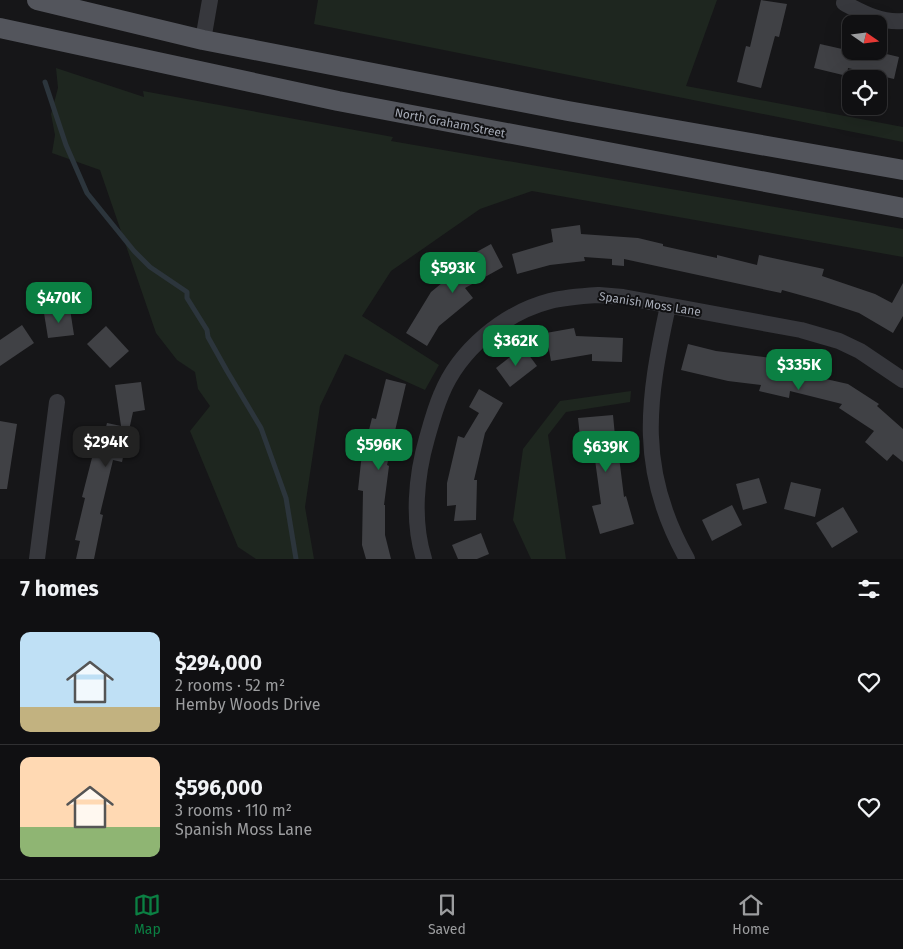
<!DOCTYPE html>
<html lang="en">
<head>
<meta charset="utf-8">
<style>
  :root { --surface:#101012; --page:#1e1e20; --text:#f1f3f6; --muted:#9c9d9f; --line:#303032; --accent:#0b8043 }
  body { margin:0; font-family:"Fira Sans",sans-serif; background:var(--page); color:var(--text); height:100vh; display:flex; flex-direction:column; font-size:19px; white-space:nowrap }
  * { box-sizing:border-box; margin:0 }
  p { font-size:16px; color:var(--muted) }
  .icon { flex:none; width:28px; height:28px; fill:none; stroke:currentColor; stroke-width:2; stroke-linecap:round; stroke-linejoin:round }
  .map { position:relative; height:559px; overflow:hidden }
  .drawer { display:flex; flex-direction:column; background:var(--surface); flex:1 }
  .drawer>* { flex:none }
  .needle { width:32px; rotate:104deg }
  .controls { position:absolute; left:842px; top:15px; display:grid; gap:10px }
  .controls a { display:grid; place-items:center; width:45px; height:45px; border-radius:10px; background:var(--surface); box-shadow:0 5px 20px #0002,0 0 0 1px var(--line); font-size:25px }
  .price { position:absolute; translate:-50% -42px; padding:0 11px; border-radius:10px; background:var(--accent); color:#fff; font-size:16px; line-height:32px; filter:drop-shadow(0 1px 2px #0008) }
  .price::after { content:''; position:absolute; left:50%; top:30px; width:15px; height:11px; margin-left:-8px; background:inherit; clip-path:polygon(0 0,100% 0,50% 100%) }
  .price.active { background:#222; color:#fff }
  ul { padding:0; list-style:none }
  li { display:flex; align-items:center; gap:15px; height:125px; padding:0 20px }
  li+li { border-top:1px solid var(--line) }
  li span { display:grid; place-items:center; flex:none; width:140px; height:100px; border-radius:10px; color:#555 }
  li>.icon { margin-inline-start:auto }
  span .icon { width:60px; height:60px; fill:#fffc; stroke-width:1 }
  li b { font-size:21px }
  h2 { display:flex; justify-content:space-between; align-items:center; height:60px; padding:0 20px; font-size:21px }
  .menu { display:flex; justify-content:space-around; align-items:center; height:70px; border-top:1px solid var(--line); background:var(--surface); font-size:14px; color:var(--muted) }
  .menu a { display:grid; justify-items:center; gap:2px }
  .menu .active { color:var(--accent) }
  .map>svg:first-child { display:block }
  .green { fill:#1e261f }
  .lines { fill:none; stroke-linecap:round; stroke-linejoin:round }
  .stream { stroke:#2c353c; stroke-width:5 }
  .building { fill:#404145 }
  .minor { stroke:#37383d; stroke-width:16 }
  .major { stroke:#53555c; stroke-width:20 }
  .labels { text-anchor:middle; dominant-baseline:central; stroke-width:4; stroke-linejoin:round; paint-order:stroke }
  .street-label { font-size:12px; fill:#a8adb8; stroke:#111113 }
</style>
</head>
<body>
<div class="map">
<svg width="903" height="559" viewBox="0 0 903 559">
  <rect width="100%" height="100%" fill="#161618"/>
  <g class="green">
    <polygon points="318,0 717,0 686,86 903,127 903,142 314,24"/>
    <polygon points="56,68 144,97 143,91 393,137 391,141 903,229 903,257 532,191 480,209 391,271 362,316 439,365 425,390 345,354 320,406 305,507 314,559 256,559 238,547 190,431 210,406 198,389 195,372 177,360 156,333 100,170 52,153 55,135 51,114 58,88"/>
    <polygon points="631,391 630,402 566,412 548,435 566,559 531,559 513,520 523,449 560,401"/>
  </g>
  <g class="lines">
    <polyline class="stream" points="45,82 66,145 87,193 134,251 150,267 187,292 187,298 207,330 208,337 227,371 261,428 286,498 296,559"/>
  </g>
  <g class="building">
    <polygon points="761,0 787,4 779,37 775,36 761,88 737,82 746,46 750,47"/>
    <polygon points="820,44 851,51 874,51 899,57 894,79 848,68 847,76 814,68"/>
    <polygon points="580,225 581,234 638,238 663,244 663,246 717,258 717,255 757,265 759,255 824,269 822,276 875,294 892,303 903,283 903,316 893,333 859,313 822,301 782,290 781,293 624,259 624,266 612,265 612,259 584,257 585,261 550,265 517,274 512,254 553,242 551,229"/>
    <polygon points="491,244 503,267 465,288 473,298 439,326 427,346 406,333 431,292 464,265 462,260"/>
    <polygon points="70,309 74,335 48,338 44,313"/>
    <polygon points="22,325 34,343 0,366 0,340"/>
    <polygon points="106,326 129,351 110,368 87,344"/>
    <polygon points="574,328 576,336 623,338 622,362 592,361 592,354 551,361 546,333"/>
    <polygon points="688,344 716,351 779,359 777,368 848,384 879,404 877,406 903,429 903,462 893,454 887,461 865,442 874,431 839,408 842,404 790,391 789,398 759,391 761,385 728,381 681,370"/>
    <polygon points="523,347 537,366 510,387 496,368"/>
    <polygon points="386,379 406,384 387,465 389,466 384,505 385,505 385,535 391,559 366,559 362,545 363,491 358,490 361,462 372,418 376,419"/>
    <polygon points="141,382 145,410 133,412 122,462 113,460 100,514 103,515 94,559 76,559 80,541 75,540 85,498 82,497 95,446 101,447 107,423 121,426 115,385"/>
    <polygon points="479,389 503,403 485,433 474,480 477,480 476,520 454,521 456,505 447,506 447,483 458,436 464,438 479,413 469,407"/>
    <polygon points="613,415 617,457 619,457 624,497 626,496 634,524 600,534 592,506 601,504 593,445 581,446 578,418"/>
    <polygon points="0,421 17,424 7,489 0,489"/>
    <polygon points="759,478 767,503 743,510 736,484"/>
    <polygon points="791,482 821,489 815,517 784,509"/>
    <polygon points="732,505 742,525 712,541 702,520"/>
    <polygon points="843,507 858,532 832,548 816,523"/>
    <polygon points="481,533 489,554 477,559 458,559 452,545"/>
  </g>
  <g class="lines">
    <g class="minor">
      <path d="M844,3C863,13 881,23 903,21"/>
      <polyline points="203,40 210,0"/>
      <path d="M668,306C647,402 637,470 687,559"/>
      <polyline points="37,559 57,402"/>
      <path d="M424,559C412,521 416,476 427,438C431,424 435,409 441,395C459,350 504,313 550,301C566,297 583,296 599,295L623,297L801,330L839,341L860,351L903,380"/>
    </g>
    <g class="major">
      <polyline points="37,0 203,40 568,111 903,170"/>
      <polyline points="0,28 338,101 903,208"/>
    </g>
  </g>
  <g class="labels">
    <g class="street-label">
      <text transform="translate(450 123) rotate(11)">North Graham Street</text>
      <text transform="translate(650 304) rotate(9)">Spanish Moss Lane</text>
    </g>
  </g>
</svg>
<div class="controls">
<a><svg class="needle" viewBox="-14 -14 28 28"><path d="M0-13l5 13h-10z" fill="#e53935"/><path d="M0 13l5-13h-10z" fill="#9c9d9f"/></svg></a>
<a><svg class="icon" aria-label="locate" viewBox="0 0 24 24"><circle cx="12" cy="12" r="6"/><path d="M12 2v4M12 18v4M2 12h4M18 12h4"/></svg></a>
</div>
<b class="price" style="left:453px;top:294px">$593K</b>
<b class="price" style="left:59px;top:324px">$470K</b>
<b class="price" style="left:516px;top:367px">$362K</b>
<b class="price" style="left:799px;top:391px">$335K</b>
<b class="price active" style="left:106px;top:468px">$294K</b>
<b class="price" style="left:379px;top:471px">$596K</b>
<b class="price" style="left:606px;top:473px">$639K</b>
</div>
<section class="drawer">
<h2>7 homes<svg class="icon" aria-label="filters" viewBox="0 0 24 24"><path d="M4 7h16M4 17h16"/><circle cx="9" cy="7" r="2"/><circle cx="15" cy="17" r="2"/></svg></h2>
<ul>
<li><span style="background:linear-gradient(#bfe0f5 75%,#c2b280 0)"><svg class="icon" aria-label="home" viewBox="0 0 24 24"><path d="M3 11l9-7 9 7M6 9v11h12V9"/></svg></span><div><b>$294,000</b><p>2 rooms · 52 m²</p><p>Hemby Woods Drive</p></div><svg class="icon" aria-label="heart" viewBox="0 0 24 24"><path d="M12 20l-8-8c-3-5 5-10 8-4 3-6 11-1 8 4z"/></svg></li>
<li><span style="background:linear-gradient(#ffd9b3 70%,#8fb573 0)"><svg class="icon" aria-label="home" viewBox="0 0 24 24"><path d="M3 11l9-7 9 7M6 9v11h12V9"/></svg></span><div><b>$596,000</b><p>3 rooms · 110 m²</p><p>Spanish Moss Lane</p></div><svg class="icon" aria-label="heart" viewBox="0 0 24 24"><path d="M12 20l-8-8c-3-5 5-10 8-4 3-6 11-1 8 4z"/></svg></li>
</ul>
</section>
<nav class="menu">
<a class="active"><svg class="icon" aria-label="map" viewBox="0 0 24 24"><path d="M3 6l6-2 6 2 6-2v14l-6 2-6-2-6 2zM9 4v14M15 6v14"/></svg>Map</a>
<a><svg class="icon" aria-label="saved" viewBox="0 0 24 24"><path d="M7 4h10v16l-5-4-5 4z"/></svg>Saved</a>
<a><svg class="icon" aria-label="home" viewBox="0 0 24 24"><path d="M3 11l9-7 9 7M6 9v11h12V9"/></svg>Home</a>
</nav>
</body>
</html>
